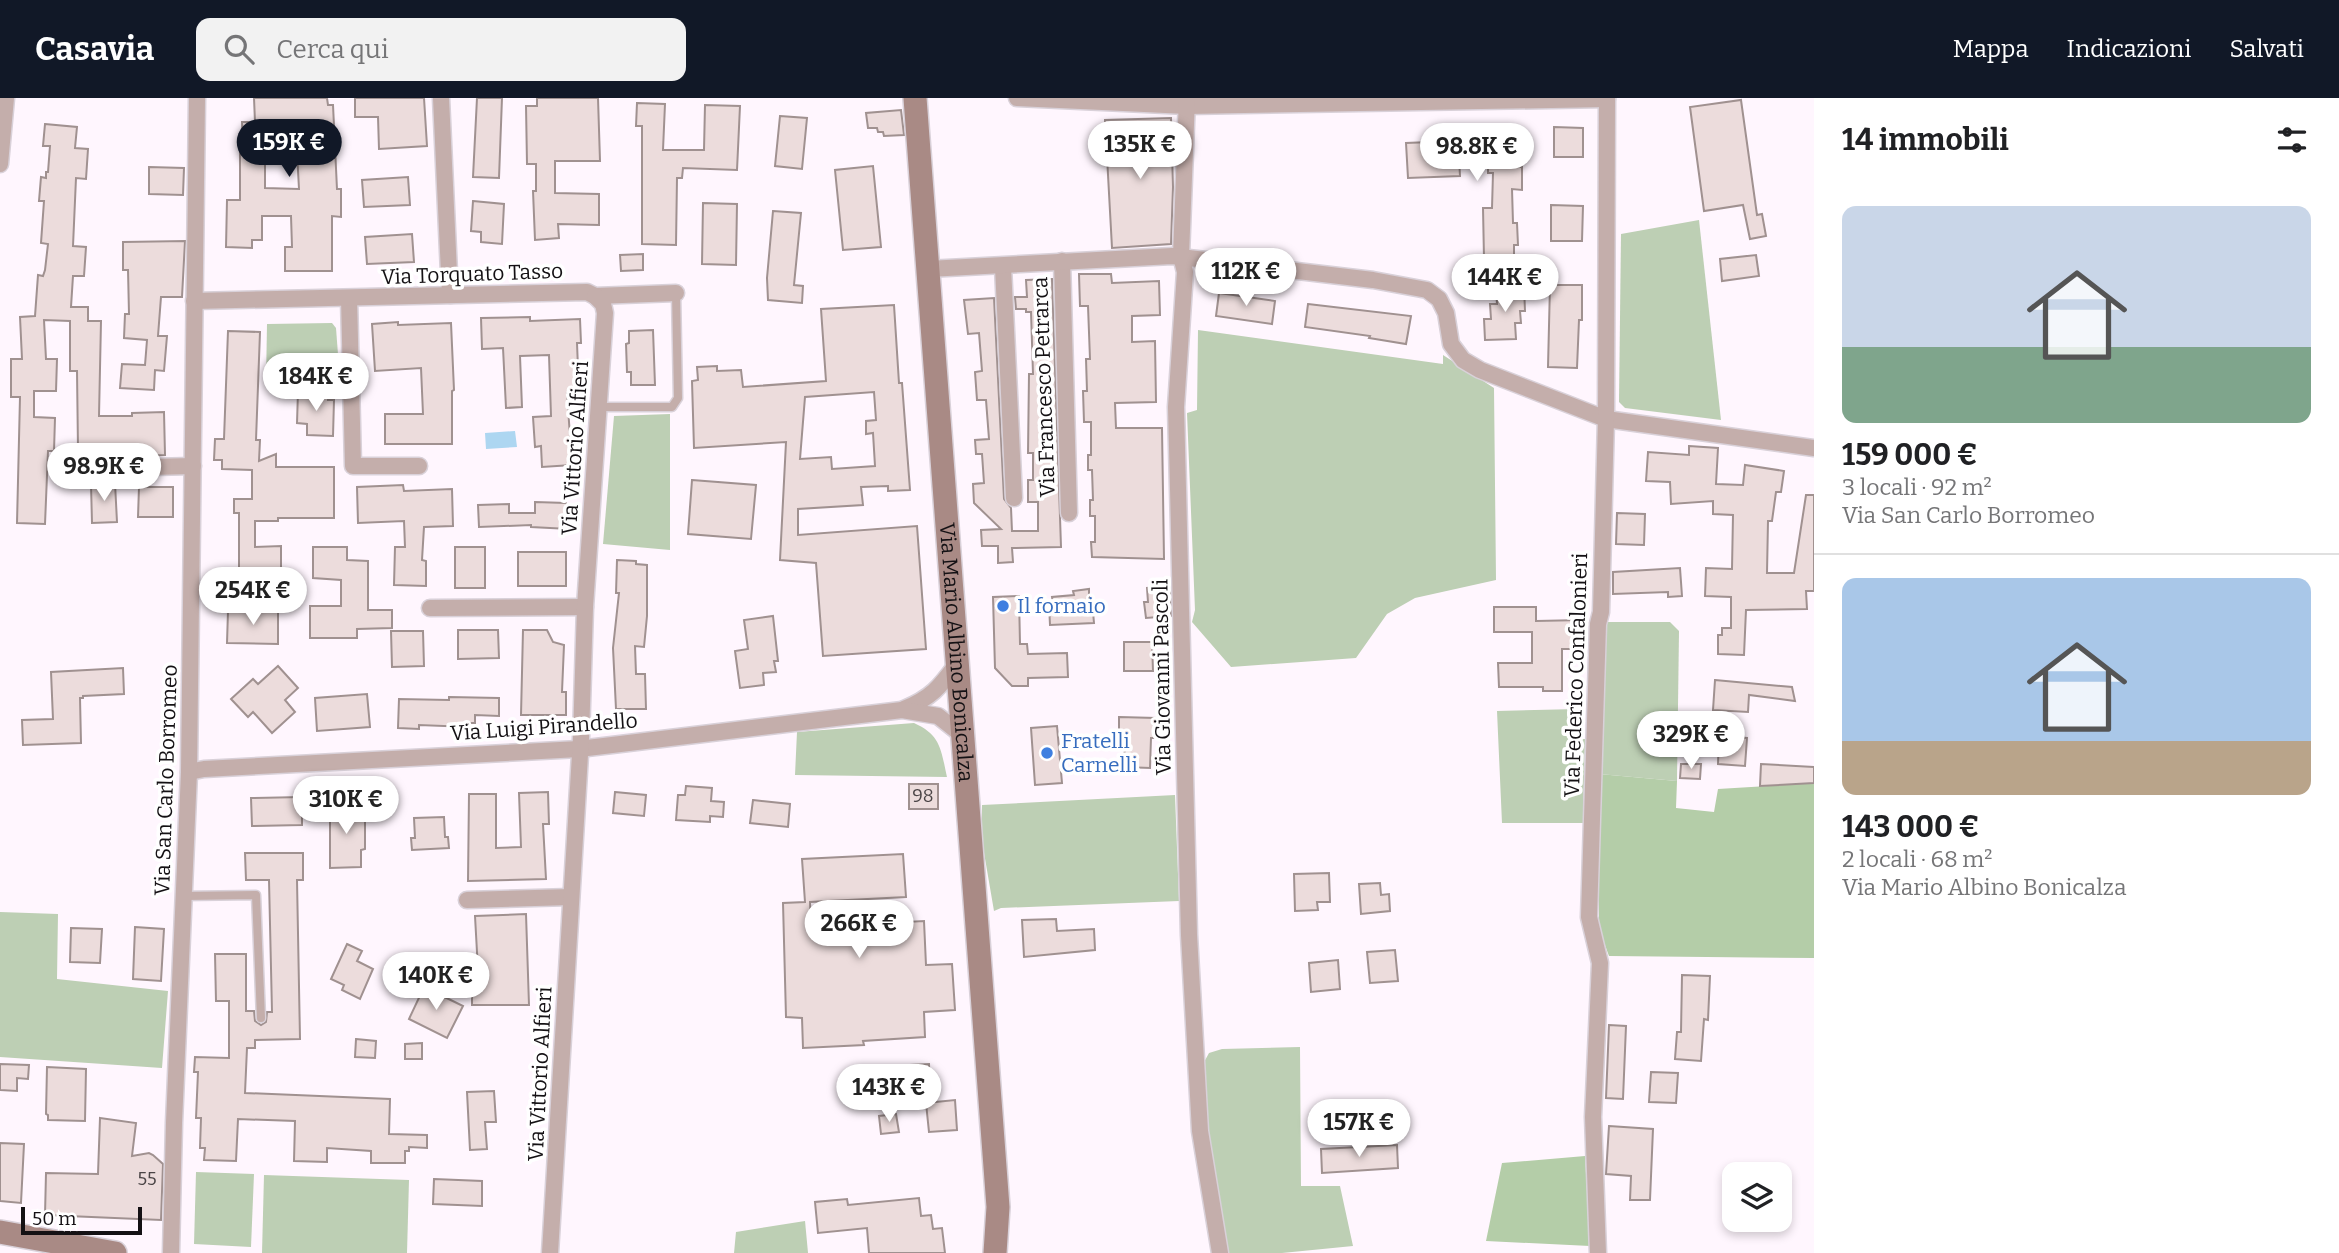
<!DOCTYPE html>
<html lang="it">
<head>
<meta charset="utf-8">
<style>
  :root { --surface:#fff; --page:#f2f2f2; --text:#202124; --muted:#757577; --line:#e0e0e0; --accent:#111827 }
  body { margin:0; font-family:Bitter,serif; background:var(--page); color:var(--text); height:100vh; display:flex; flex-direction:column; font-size:26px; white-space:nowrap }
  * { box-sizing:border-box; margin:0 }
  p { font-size:23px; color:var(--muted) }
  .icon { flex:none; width:38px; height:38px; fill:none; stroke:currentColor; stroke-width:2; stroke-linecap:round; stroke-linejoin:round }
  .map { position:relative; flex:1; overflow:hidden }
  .sheet { display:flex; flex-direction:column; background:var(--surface); width:525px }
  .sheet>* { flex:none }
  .controls { position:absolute; left:1722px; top:1064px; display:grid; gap:14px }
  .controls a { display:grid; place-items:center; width:70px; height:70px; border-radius:14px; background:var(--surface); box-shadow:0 4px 10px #0003; font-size:35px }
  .scale { position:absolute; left:21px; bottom:18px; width:121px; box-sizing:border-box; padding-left:7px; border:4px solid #141114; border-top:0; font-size:19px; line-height:24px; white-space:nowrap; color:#141114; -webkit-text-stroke:5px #fff; paint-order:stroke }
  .price { position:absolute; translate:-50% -60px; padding:0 16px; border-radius:24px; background:#fff; color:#222; font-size:23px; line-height:46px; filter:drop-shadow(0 2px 4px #0008) }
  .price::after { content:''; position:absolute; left:50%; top:42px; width:21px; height:16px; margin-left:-10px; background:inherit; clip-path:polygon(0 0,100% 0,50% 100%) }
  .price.on { background:var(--accent); color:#fff }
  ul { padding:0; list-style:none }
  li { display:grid; align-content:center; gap:14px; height:371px; padding:0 28px }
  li+li { border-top:2px solid var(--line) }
  li span { display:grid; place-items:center; height:217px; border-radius:14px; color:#555 }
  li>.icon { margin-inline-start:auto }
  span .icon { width:126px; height:126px; fill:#fffc; stroke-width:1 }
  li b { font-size:30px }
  h2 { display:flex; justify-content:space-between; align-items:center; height:84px; padding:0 28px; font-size:30px }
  header { display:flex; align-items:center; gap:42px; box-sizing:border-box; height:98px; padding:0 35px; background:var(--accent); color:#fff }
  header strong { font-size:33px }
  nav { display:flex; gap:38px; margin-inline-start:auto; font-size:24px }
  .search { width:490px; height:63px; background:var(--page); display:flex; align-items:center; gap:18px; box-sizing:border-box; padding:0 24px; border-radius:14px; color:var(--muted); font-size:26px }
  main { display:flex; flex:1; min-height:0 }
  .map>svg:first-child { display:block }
  .green { fill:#bdcfb4 }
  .forest { fill:#b4cda8 }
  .water { fill:#add6f1 }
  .building { fill:#ecdcdc; stroke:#a09190; stroke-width:2; fill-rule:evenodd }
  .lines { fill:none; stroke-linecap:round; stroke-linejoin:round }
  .lane-casing { stroke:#d9d1d9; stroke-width:11 }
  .street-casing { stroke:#d9d1d9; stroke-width:19 }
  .secondary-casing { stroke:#d9d1d9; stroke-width:26 }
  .lane { stroke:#c4aeab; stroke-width:8 }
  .street { stroke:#c4aeab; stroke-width:16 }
  .secondary { stroke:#a98a85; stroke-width:23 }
  .shop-dot { fill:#3f7fe0; stroke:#fff; stroke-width:2.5 }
  .labels { text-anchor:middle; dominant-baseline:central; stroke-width:7; stroke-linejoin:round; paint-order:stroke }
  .number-label { font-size:18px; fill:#4a4446 }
  .street-label { font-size:21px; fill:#141114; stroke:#fff }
  .shop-label { font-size:21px; fill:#366cbe; stroke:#fff; text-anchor:start }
</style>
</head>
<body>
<header>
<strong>Casavia</strong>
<div class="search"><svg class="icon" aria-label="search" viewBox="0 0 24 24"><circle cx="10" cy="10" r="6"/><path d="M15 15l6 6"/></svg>Cerca qui</div>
<nav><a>Mappa</a><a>Indicazioni</a><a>Salvati</a></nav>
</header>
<main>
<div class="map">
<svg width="1814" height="1155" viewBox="0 0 1814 1155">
  <rect width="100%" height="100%" fill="#fff6fe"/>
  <g class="green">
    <polygon points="1699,122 1721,322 1625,310 1619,304 1621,136"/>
    <polygon points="332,225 336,230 340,283 266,283 267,226"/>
    <polygon points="1198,232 1443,266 1443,257 1494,290 1496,482 1415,500 1387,516 1356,560 1231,569 1192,524 1195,512 1187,315 1197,312"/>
    <polygon points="670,316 670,452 603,446 614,318"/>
    <polygon points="1603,524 1670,524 1679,533 1677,683 1599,676"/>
    <polygon points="1578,611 1575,641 1585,641 1583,725 1502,725 1497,613"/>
    <path d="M914,625C941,637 941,652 947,679L795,677L797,634Z"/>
    <polygon points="1175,697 1179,803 1001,810 994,813 982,743 982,707"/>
    <polygon points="0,814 58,816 57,881 168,893 162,970 0,959"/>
    <polygon points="1300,949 1301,1088 1340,1088 1353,1148 1282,1155 1229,1155 1210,1046 1203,966 1209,955 1222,951"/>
    <polygon points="196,1074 254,1076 251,1149 194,1146"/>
    <polygon points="264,1077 409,1082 407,1155 262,1155"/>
    <polygon points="805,1123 808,1155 734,1155 736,1134"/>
  </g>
  <g class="forest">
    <polygon points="1599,676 1677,683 1676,710 1714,714 1718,691 1814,685 1814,860 1609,858 1599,831"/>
    <polygon points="1585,1058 1590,1148 1486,1143 1502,1065"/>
  </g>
  <polygon class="water" points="515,333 517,349 486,351 485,335"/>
  <g class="building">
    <path d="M254,0H327L328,7H333L337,91H341V119L332,118V173H285V149H292L291,118H262V142H252V150L226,149L227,102H240V50H243L242,24H255ZM296,35L299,91L265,90V36Z"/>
    <polygon points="355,0 424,0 427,48 379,51 378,19 355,19"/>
    <polygon points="477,0 502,0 499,80 473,79"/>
    <polygon points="537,0 598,0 600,63 555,63 555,95 599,96 599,127 558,126 559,140 535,142 533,93 536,93 536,66 527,66 526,8 537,8"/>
    <polygon points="1741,2 1757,117 1762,116 1766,138 1750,141 1743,107 1704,113 1690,9"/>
    <polygon points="637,5 665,6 663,52 704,52 705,7 740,8 737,72 683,70 682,80 677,80 676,147 642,146 642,28 636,28"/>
    <polygon points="901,12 904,37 884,38 883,34 878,34 877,30 868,30 866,15"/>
    <polygon points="780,18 807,20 802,71 775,68"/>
    <polygon points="1171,20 1173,89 1171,146 1112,150 1105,22"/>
    <polygon points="45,26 77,29 75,50 88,51 86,81 76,80 73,148 86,149 84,178 73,178 71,209 88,209 88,223 101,223 99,318 132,318 132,315 164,314 165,357 133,358 132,351 78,351 77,273 70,273 70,223 44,222 46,261 57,261 56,293 34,293 34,319 55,320 54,353 48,353 45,426 17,425 20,299 11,299 11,261 22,261 20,219 35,218 38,177 43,178 45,172 48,146 41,145 44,103 39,103 41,79 46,80 46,74 48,74 50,48 43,48"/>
    <polygon points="1554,29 1583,30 1583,59 1554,59"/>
    <polygon points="1481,40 1512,40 1512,54 1517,54 1517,69 1522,69 1522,92 1512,91 1513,125 1517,125 1518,147 1514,147 1514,160 1484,160 1483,110 1492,110 1493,75 1488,75 1488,59 1459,59 1460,78 1408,80 1406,45 1481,42"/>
    <polygon points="873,68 881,149 843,152 835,72"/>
    <polygon points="149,69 184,70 183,97 149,96"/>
    <polygon points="408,79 410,107 364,109 362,82"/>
    <polygon points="473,103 504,106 502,146 481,144 481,134 471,133"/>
    <polygon points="703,105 737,106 736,167 702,166"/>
    <polygon points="1551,107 1583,108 1582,143 1551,143"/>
    <polygon points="773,113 801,115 794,187 803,188 802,205 768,202 767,180"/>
    <polygon points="412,136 414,164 367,166 365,139"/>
    <polygon points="185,143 182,199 161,199 158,238 167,238 164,273 155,272 154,292 120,290 122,266 145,267 147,242 124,240 125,216 129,216 128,172 123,172 123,144"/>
    <polygon points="643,156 643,172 621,173 620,157"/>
    <polygon points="1756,157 1759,178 1722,183 1720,161"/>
    <polygon points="1079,176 1111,176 1112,185 1159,183 1160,217 1132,218 1132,244 1155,243 1156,304 1115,305 1116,330 1162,330 1164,461 1092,459 1091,444 1095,444 1095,418 1090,418 1090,402 1093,402 1092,372 1088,372 1088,357 1091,357 1091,324 1084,324 1083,293 1087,293 1086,261 1090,261 1088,208 1080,208"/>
    <polygon points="1052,181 1061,449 1012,450 1013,464 998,465 998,448 982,448 981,432 1001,431 974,405 973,386 984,385 982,356 976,356 975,342 989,341 986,302 977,302 975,274 982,273 979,235 968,236 964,202 994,200 1004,401 1011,410 1012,433 1038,433 1038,404 1028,404 1028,382 1033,382 1033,355 1028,355 1029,276 1033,276 1031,214 1026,214 1026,211 1016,211 1015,199 1027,199 1026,182"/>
    <polygon points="1550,187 1582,187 1582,222 1579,222 1577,270 1548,269"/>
    <polygon points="1524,188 1525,213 1520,213 1521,225 1515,225 1516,241 1485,242 1484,221 1491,221 1490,206 1497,206 1496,189"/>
    <polygon points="1219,195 1275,203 1272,226 1216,218"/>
    <polygon points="1308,206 1411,218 1406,246 1369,240 1370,238 1305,229"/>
    <path d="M894,207L899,285H902L910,392L888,393V388L861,389L863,407L798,411V437L917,428L926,551L823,558L816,465L780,462L786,344L694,350L692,283L698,282L697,269L717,268V273L741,272L743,289L826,283L821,211ZM874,294L876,322L866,323V336L873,335L875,368L832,371L831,359L800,361L805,299Z"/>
    <polygon points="530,219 530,223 580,221 581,245 577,245 579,295 567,295 572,367 542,369 541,348 535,349 533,319 551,318 549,257 520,258 522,309 506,310 503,250 482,251 481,220"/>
    <polygon points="398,224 398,227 451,225 454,292 452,293 452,346 385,346 385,316 423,316 421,270 375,273 372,226"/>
    <polygon points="653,232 655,287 631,287 631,274 627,274 626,246 629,245 629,233"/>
    <polygon points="228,233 260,234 256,342 260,342 259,363 276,356 276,369 334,369 334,420 278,420 278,423 255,423 255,449 281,448 281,475 264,475 264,479 239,480 239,415 234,415 234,401 252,401 252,372 222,371 222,362 214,362 215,341 224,341"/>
    <polygon points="298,293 329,294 328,302 334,302 333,338 307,337 307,326 297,325"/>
    <polygon points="1689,348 1718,350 1716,386 1743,387 1745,367 1784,373 1781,394 1776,394 1772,423 1768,423 1767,475 1794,475 1806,397 1814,397 1814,493 1806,493 1807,511 1746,512 1744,557 1718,556 1718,537 1722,537 1722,530 1731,530 1731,499 1705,498 1706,470 1732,471 1733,417 1713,416 1713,403 1671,406 1670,384 1646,383 1648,354 1689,357"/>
    <polygon points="692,382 756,387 751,441 688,436"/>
    <polygon points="115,385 117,424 92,425 91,386"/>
    <polygon points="403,387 404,393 452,391 453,428 424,429 422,462 426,463 426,488 394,487 395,449 405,449 404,423 358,425 357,389"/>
    <polygon points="139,389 173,389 173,419 138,419"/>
    <polygon points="535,404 566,405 566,414 570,414 569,431 531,429 531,427 479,429 478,407 509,406 509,415 535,415"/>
    <polygon points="1617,415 1645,416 1644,447 1616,446"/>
    <polygon points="313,449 347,449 347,462 368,463 368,512 392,512 392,530 357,531 357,540 310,540 310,508 341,508 341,482 313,480"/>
    <rect x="455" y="449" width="30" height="41"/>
    <rect x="518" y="454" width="48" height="34"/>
    <polygon points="617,462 636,463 636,466 647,467 647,518 644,549 635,548 636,576 645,576 646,611 616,611 613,550 619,495 616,495"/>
    <polygon points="1680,470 1682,498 1668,499 1668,494 1613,496 1613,474"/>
    <polygon points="1170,488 1171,518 1146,520 1144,504 1148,504 1147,490"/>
    <polygon points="1089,491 1089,503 1092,503 1094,525 1050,527 1049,506 1053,505 1052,499 1074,497 1073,493"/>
    <polygon points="1019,498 1020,546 1027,546 1028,556 1067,555 1068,579 1028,580 1028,588 1012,588 995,570 993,499"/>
    <polygon points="1494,509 1536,509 1536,523 1583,522 1584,551 1562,551 1562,593 1543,593 1543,589 1499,589 1498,565 1532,565 1532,534 1494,534"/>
    <polygon points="228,513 278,513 278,546 227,545"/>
    <polygon points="773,518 778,563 774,563 776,574 763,575 764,587 740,590 735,553 748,551 744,522"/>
    <polygon points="458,532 498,532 499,560 458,561"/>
    <polygon points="523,532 547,532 553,544 564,547 562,594 566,594 566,617 521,617"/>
    <polygon points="391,533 423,533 424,568 392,569"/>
    <polygon points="1124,544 1152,544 1153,573 1124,573"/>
    <polygon points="278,568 298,590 285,602 295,614 272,635 253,614 248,619 231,601 253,581 258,586"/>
    <polygon points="123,570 124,596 83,598 83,600 80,600 81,645 23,647 22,622 53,621 51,574"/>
    <polygon points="1715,582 1792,589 1795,603 1749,597 1748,614 1713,612"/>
    <polygon points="367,596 370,629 317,633 315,600"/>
    <polygon points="449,599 499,600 499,618 475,617 475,625 469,625 469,629 419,627 419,631 398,630 399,601 449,602"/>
    <polygon points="1119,619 1156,620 1156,640 1151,640 1150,670 1124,669 1125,641 1119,641"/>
    <polygon points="1057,628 1062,685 1035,687 1031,630"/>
    <polygon points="1719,638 1747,640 1745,668 1718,666"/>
    <polygon points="1681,666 1701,666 1700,681 1680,680"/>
    <polygon points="1761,666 1814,669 1814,685 1760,688"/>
    <rect x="909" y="686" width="29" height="25"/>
    <polygon points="686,688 712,690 711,703 724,704 723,719 710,718 710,724 676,722 678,697 685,697"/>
    <polygon points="548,694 549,726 543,726 546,781 468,783 469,696 496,696 496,750 521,749 519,695"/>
    <polygon points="615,694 646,697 644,718 613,715"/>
    <polygon points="302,699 302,727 252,728 251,700"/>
    <polygon points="753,702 790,706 788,729 750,725"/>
    <polygon points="330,707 360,707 360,719 365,719 365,751 361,752 361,769 330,770"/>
    <polygon points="444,719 445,739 448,739 449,750 412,752 411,740 415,740 414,720"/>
    <polygon points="245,755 303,755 303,782 297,782 300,941 255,942 255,950 247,950 245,995 390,1001 389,1036 427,1037 427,1050 409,1049 409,1053 405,1053 405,1065 371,1065 371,1053 327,1050 327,1064 294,1063 295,1023 238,1021 236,1063 204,1062 205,1050 200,1050 201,1020 196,1020 198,974 194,974 195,959 229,960 229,903 216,903 215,856 246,856 246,913 254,913 255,923 261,927 266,924 267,914 272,914 269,782 246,782"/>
    <polygon points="903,756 906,799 810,804 811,829 924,823 926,867 952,866 955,912 924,914 925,939 863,943 864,947 803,950 802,920 786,919 783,805 805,804 802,761"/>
    <polygon points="1329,775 1330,804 1317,804 1318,812 1295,813 1294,776"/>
    <polygon points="1380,785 1381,797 1389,796 1390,813 1361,816 1359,786"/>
    <polygon points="526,816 529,907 472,907 472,872 478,872 475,818"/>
    <polygon points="1056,821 1057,833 1094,831 1095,852 1024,859 1022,822"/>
    <polygon points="135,829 164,831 161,883 133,881"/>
    <polygon points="71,830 102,831 100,865 70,864"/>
    <polygon points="347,846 362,853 357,863 373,871 360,901 342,892 344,887 331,881"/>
    <polygon points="1395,852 1398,883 1370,885 1367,854"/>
    <polygon points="1338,862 1340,891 1311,894 1309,865"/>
    <polygon points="1682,877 1710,878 1708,922 1704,921 1701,963 1675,961 1677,934 1681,934"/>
    <polygon points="424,889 463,908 447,940 409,921"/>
    <polygon points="1609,927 1626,928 1623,1001 1606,1000"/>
    <polygon points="356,941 376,943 375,960 355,959"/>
    <polygon points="422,945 422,961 405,961 405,946"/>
    <polygon points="0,966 29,967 28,981 17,980 17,993 0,992"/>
    <polygon points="929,966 930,993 891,994 890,968"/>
    <polygon points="47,969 86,971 85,1023 48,1022 48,1017 46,1016"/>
    <polygon points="1651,974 1678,975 1676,1005 1649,1004"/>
    <polygon points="494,993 496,1024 485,1024 487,1051 470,1052 467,994"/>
    <polygon points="955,1002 957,1032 929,1034 926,1005"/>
    <polygon points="896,1016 899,1034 881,1036 879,1018"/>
    <polygon points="100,1020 136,1025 132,1058 149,1055 153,1057 163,1066 161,1122 45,1117 46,1075 98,1076"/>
    <polygon points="1609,1028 1653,1031 1650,1102 1630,1102 1631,1078 1606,1076"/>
    <polygon points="0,1045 24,1046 21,1105 0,1103"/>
    <polygon points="1397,1047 1398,1070 1322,1075 1321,1051"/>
    <polygon points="434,1081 482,1083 482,1108 433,1106"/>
    <polygon points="919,1100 921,1118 931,1117 933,1131 942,1130 945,1155 869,1155 867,1130 818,1135 815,1104 847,1101 848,1107"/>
  </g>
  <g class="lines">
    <g class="lane-casing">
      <g id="lane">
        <polyline points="599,309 672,309 678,300 676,195"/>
        <polyline points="183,798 256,797 261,920"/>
      </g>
    </g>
    <g class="street-casing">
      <g id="street">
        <polyline points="441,0 450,197"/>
        <polyline points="1017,0 1187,8 1607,1"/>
        <polyline points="1187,0 1181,158 1185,174 1176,309 1189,837 1200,1033 1220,1155"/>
        <polyline points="0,66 6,0"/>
        <polyline points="1062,163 1069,415"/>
        <polyline points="1003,169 1014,400"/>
        <polyline points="928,171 1172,158 1373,182 1427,192 1439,201 1446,215 1451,246 1463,262 1480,272 1606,321 1814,350"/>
        <polyline points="349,200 353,368 419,368"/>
        <polyline points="194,203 587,194 595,198 676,195"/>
        <polyline points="65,371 193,368"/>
        <polyline points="430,510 585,509"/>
        <path d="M904,611C931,600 940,589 956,567"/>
        <polyline points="189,674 204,671 579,651 902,612 938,618 962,637"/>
        <polyline points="467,802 571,799"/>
        <polyline points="171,1155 174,1025 189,674 197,0"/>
        <polyline points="550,1155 581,640 585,509 605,215 603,206 595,198"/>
        <polyline points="1598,1155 1593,1019 1600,865 1589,819 1598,526 1601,514 1606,321 1607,0"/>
      </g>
    </g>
    <g class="secondary-casing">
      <g id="secondary">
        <path id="s1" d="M915,0L998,1109L995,1155"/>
        <polyline points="0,1134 115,1155"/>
      </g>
    </g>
    <use href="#lane" class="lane"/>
    <use href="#street" class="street"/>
    <use href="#secondary" class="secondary"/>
  </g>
  <g class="shop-dot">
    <circle cx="1003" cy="508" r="7"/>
    <circle cx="1047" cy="655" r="7"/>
  </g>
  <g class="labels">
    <g class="number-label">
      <text x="923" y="698">98</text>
      <text x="147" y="1081">55</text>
    </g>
    <g class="street-label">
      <text transform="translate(472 176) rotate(-2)">Via Torquato Tasso</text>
      <text transform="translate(1044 289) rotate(-92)">Via Francesco Petrarca</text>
      <text transform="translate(575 350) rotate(-86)">Via Vittorio Alfieri</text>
      <text stroke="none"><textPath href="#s1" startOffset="556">Via Mario Albino Bonicalza</textPath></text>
      <text transform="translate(1576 577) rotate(-88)">Via Federico Confalonieri</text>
      <text transform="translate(1162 579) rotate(-91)">Via Giovanni Pascoli</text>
      <text transform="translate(544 629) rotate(-4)">Via Luigi Pirandello</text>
      <text transform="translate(166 682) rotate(-88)">Via San Carlo Borromeo</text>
      <text transform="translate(540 976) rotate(-87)">Via Vittorio Alfieri</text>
    </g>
    <g class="shop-label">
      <text x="1017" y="508">Il fornaio</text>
      <text x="1061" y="643">Fratelli<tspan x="1061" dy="24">Carnelli</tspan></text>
    </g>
  </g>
</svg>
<div class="controls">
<a><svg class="icon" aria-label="layers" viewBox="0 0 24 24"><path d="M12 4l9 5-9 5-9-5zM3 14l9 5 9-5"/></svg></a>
</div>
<div class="scale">50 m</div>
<b class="price on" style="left:289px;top:81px">159K €</b>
<b class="price" style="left:1140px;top:83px">135K €</b>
<b class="price" style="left:1477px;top:85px">98.8K €</b>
<b class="price" style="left:1246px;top:210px">112K €</b>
<b class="price" style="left:1505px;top:216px">144K €</b>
<b class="price" style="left:316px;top:315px">184K €</b>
<b class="price" style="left:104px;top:405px">98.9K €</b>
<b class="price" style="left:253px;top:529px">254K €</b>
<b class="price" style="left:1691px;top:673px">329K €</b>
<b class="price" style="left:346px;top:738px">310K €</b>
<b class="price" style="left:859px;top:862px">266K €</b>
<b class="price" style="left:436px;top:914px">140K €</b>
<b class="price" style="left:889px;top:1026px">143K €</b>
<b class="price" style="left:1359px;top:1061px">157K €</b>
</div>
<section class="sheet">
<h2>14 immobili<svg class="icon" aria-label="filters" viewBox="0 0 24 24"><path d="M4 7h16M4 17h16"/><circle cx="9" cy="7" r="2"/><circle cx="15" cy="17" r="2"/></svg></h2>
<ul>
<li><span style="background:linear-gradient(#c9d6e8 65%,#7fa58c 0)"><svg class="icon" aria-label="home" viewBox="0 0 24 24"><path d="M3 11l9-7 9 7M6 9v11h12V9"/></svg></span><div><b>159 000 €</b><p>3 locali · 92 m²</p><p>Via San Carlo Borromeo</p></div></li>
<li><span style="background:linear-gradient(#a9c7e8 75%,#b9a48a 0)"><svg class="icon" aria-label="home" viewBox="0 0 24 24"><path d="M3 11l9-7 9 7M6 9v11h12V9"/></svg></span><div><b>143 000 €</b><p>2 locali · 68 m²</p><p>Via Mario Albino Bonicalza</p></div></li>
</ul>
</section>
</main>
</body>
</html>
